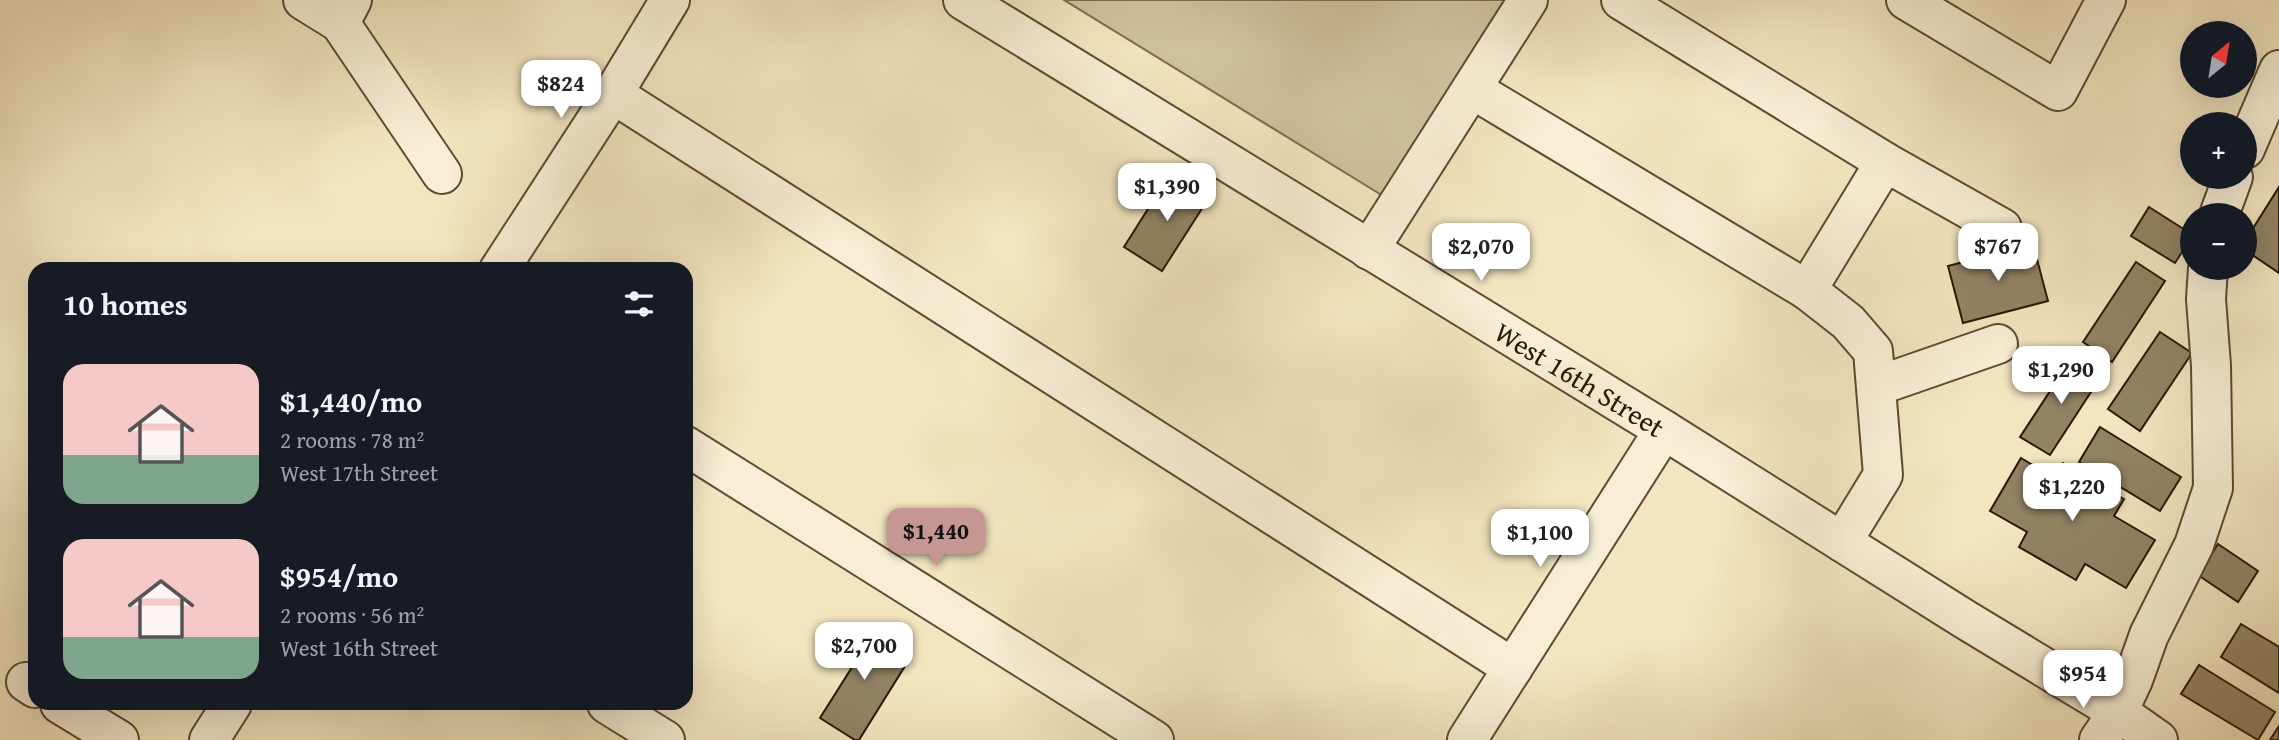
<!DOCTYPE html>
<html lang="en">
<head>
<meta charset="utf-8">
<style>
  :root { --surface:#171b24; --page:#20242c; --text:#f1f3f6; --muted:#9ea1a6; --accent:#c59692 }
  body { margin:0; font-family:"Gentium Book Plus",serif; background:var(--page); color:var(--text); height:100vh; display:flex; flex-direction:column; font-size:26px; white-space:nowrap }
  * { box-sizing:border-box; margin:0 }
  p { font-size:23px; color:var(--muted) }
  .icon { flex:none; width:38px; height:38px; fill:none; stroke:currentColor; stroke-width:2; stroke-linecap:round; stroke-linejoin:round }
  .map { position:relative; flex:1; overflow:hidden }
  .panel { position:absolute; left:28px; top:262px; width:665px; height:448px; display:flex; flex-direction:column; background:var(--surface); border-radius:21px; box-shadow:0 7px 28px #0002 }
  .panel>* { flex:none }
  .needle { width:46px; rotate:30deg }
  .tools { position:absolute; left:2180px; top:21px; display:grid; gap:14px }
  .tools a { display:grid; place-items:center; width:77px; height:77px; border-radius:50%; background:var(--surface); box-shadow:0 7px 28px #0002; font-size:35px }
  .price { position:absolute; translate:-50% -60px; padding:0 16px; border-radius:14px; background:#fff; color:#222; font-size:23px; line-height:46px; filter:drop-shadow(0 2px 4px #0008) }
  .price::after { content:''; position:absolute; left:50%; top:42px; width:21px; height:16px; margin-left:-10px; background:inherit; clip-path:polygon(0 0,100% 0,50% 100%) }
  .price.selected { background:var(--accent); color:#111 }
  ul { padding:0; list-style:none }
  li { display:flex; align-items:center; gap:21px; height:175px; padding:0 35px }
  li span { display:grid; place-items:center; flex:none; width:196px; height:140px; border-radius:21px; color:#555 }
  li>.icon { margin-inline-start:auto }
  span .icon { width:84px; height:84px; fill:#fffc; stroke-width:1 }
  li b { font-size:30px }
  h2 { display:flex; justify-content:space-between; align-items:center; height:84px; padding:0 35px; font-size:30px }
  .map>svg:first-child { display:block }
  .green { fill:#d0c29f; stroke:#7e6d52; stroke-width:2 }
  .building { fill:#928365; stroke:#2b1804; stroke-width:2 }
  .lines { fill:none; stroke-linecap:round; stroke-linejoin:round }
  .minor-casing { stroke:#5d4b33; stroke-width:42 }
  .minor { stroke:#f7eed5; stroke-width:38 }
  .labels { text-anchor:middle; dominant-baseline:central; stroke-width:7; stroke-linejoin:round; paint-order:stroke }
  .street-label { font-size:28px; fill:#2b1804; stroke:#f7eed5 }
</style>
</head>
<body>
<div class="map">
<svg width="2279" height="740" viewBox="0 0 2279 740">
  <rect width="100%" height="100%" fill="#f2e5bf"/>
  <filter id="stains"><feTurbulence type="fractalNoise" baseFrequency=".00286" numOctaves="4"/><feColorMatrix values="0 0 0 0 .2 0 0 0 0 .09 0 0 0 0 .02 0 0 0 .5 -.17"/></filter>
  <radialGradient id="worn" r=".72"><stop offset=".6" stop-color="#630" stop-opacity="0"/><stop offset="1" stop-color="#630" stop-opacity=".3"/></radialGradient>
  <polygon class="green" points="1064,0 1515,0 1388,199"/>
  <g class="building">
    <polygon points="1185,180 1210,196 1162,271 1124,247 1165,182 1179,191"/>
    <polygon points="2279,187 2279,273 2245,250 2245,241"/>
    <polygon points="2149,207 2193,235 2175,263 2131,236"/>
    <polygon points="2033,244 2048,301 1963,323 1948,266"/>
    <polygon points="2136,262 2165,281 2112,362 2083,342"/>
    <polygon points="2160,332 2192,353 2140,431 2108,409"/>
    <polygon points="2073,356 2102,375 2050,455 2020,437"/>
    <polygon points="2100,427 2181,477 2160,511 2079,462"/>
    <polygon points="2021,458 2054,478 2063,463 2124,499 2114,516 2155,540 2126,588 2085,564 2076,580 2019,547 2027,532 1990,511"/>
    <polygon points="2218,544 2258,571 2238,602 2198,575"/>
    <polygon points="856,624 910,658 859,740 855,740 820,718 854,664 837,654"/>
    <polygon points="2241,624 2279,647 2279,693 2221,657"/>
    <polygon points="2199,665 2275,712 2258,740 2181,694"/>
    <polygon points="2279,726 2279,740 2270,740"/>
  </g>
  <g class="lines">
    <g class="minor-casing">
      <g id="minor">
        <polyline points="303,0 340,23"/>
        <polyline points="352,0 340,23 442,174"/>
        <path id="s1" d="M963,0L1664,430L1966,620L2118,712L2158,740"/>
        <polyline points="1621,0 1885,162"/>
        <polyline points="1906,0 2058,91 2106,0"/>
        <polyline points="1472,89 1807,290 1848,322 1873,351 1883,475 1842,542"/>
        <polyline points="613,94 1513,668"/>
        <polyline points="2245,149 2279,70"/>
        <polyline points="2219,215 2233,177"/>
        <polyline points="1369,250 1528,0"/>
        <polyline points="499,270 613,94 670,0"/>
        <polyline points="1807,290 1885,162 2002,228"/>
        <polyline points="1877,386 1998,344"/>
        <polyline points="686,446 1154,740"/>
        <polyline points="26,682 35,688"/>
        <polyline points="60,704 119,740"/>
        <polyline points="607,704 665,740"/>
        <polyline points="209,740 232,704"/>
        <polyline points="1467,740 1664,430"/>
        <polyline points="2099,740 2118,712 2133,680 2149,635 2194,545 2213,488 2211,366 2206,299 2208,268"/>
      </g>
    </g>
    <use href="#minor" class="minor"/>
  </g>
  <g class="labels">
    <g class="street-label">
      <text stroke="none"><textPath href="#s1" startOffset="724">West 16th Street</textPath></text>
    </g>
  </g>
  <rect width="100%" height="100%" filter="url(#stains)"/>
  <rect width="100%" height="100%" fill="url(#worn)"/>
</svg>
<div class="tools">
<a><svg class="needle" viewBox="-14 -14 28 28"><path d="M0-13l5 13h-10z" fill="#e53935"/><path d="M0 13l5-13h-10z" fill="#9ea1a6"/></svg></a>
<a>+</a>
<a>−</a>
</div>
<b class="price" style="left:561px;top:120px">$824</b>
<b class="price" style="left:1167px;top:223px">$1,390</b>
<b class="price" style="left:1481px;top:283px">$2,070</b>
<b class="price" style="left:1998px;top:283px">$767</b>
<b class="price" style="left:2061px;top:406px">$1,290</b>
<b class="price" style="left:2072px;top:523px">$1,220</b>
<b class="price selected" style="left:936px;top:568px">$1,440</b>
<b class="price" style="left:1540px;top:569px">$1,100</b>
<b class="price" style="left:864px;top:682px">$2,700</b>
<b class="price" style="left:2083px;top:710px">$954</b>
<section class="panel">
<h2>10 homes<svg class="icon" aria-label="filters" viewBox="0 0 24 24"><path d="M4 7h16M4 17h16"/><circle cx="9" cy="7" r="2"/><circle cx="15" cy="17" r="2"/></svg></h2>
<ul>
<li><span style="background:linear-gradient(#f6c9c9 65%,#7fa58c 0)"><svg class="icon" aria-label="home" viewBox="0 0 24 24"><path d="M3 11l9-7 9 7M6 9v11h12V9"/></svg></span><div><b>$1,440/mo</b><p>2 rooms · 78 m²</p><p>West 17th Street</p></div></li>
<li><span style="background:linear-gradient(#f6c9c9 70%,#7fa58c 0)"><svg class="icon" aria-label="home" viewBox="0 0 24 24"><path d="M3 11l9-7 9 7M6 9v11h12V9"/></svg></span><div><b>$954/mo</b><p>2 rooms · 56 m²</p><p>West 16th Street</p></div></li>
</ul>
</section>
</div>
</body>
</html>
